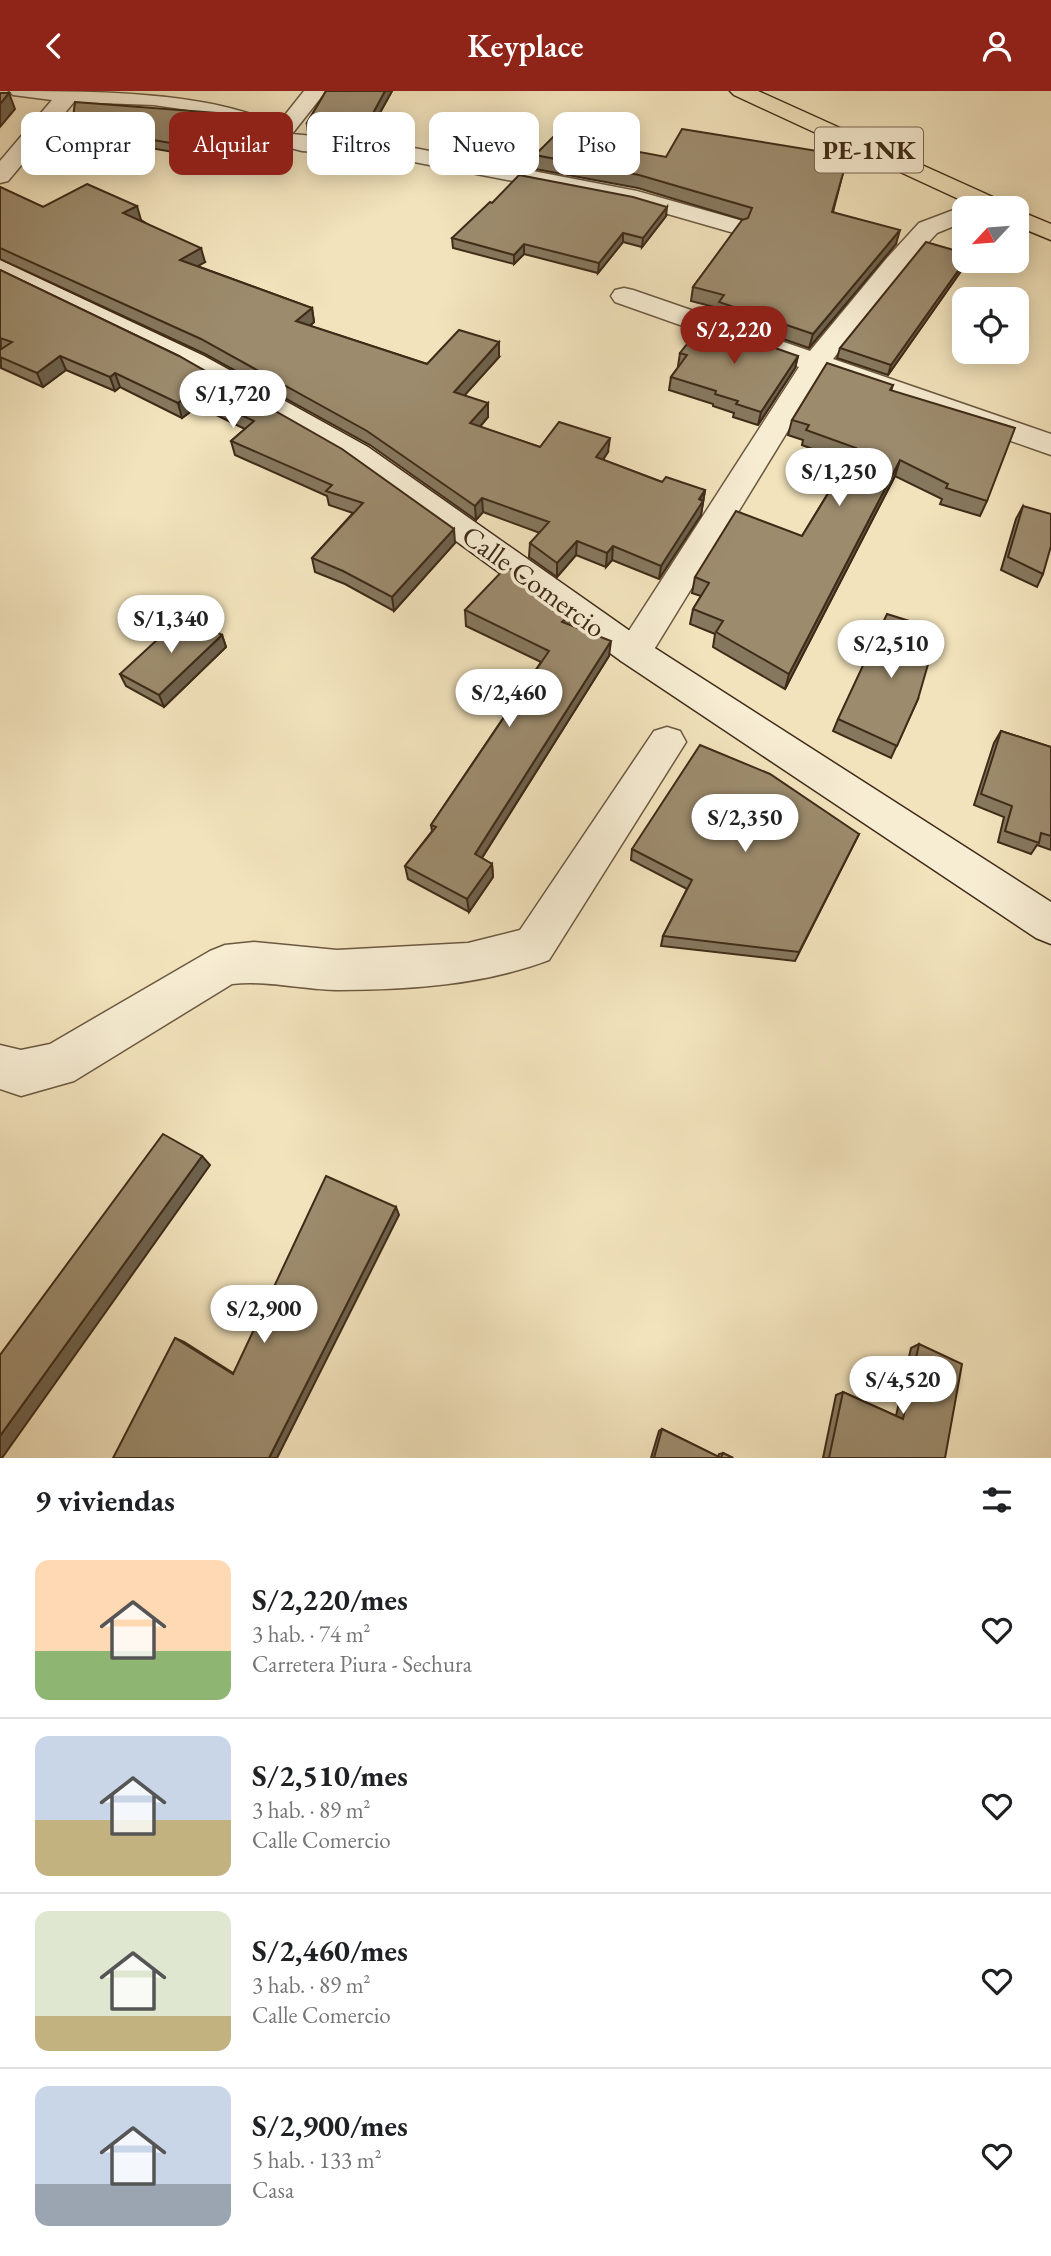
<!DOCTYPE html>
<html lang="es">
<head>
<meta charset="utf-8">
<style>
  :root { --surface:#fff; --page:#f6f6f6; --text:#202124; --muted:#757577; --line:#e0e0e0; --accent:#8f2418 }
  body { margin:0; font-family:"EB Garamond",serif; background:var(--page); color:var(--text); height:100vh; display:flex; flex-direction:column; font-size:26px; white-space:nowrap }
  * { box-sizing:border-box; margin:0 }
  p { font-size:23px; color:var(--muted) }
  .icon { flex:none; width:38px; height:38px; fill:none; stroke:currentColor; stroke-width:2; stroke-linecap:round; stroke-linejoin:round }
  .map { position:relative; height:1367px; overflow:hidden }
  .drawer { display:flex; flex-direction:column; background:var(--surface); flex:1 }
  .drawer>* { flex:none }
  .banner { position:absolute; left:21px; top:21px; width:700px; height:63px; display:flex; gap:14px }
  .needle { width:46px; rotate:244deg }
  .tools { position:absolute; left:952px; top:105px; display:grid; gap:14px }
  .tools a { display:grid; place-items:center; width:77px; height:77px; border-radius:14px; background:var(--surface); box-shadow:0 4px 18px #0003; font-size:35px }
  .price { position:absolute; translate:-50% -60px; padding:0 16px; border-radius:24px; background:#fff; color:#222; font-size:23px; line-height:46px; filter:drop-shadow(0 2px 4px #0008) }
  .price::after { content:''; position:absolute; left:50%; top:42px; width:21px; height:16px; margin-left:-10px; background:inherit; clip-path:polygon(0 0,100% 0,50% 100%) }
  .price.on { background:var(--accent); color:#fff }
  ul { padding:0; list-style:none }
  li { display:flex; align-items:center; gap:21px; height:175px; padding:0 35px }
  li+li { border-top:2px solid var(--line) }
  li span { display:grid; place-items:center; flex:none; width:196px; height:140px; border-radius:14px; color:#555 }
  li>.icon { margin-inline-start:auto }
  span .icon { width:84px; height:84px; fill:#fffc; stroke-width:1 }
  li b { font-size:30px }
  h2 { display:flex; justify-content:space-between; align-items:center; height:84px; padding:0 35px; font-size:30px }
  .pill { padding:0 24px; border-radius:14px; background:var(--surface); box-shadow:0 4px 18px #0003; font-size:24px; line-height:63px }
  .pill.on { background:var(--accent); color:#fff }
  header { display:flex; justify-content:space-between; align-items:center; height:91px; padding:0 35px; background:var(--accent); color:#fff; font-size:32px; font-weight:600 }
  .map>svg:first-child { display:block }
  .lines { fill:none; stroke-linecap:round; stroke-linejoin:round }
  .street-casing { stroke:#6c5941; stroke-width:3 }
  .secondary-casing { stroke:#3f2b18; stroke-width:3 }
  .primary-casing { stroke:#3f2b18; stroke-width:3 }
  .street { fill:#f7edd3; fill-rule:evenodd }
  .secondary { fill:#f7edd3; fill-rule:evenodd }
  .primary { fill:#f2e3bc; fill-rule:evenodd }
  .wall { fill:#86785e; stroke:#3f2b18; stroke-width:2 }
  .shaded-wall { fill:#6d614c; stroke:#3f2b18; stroke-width:2 }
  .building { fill:#9c8b6d; stroke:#3f2b18; stroke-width:2 }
  .labels { text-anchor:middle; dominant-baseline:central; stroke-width:7; stroke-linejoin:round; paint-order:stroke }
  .shield { fill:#f7edd3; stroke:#766550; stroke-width:2 }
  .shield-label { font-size:26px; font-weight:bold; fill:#3f2b18 }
  .street-label { font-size:28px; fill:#3f2b18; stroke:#f7edd3 }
</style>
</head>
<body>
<header><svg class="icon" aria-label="back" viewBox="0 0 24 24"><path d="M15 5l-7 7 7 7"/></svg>Keyplace<svg class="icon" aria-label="person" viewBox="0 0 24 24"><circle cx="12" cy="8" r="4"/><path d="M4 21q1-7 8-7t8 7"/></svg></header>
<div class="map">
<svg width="1051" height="1367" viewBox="0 0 1051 1367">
  <rect width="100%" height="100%" fill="#f2e3bc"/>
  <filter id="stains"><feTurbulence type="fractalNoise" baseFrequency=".00286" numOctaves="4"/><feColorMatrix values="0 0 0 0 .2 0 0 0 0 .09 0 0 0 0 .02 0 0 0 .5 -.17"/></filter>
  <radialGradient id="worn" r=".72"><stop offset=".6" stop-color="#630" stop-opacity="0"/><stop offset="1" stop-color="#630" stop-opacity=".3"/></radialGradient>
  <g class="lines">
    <g class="street-casing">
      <g id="street">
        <path d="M9,0C86,0 212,0 277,34L304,0H326L292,43L388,52L637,100L743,130L746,135L743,140L734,142L633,113L388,66L302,60L275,53L244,32L222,24L154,14L74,11L8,90L0,92V70L52,9L13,4Z"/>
        <polygon points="964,115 973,117 964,117 964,131 937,142 905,177 833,268 1051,343 1051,364 822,284 647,570 634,574 621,570 616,561 621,552 799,276 615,211 611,205 615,199 624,197 633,199 810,260 887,167 919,132"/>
        <path d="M667,636L680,640L686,651L549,869C483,894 409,899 339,899C303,899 268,889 232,893L74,990L21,1005L0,998V954L21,959L50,953L210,860L225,854L254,851L337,859L468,852L520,839L654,640Z"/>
      </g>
    </g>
    <g class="secondary-casing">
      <polygon id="secondary" points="0,169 204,265 368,356 647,552 1051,811 1051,853 1036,847 621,570 346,370 184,277 0,187"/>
    </g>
    <g class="primary-casing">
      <g id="primary">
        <polygon points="730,0 758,0 1006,112 1009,117 978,117 734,4"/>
        <polygon points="1017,119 1051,133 1051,149 1017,135"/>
      </g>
    </g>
    <use href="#street" class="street"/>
    <use href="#secondary" class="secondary"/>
    <use href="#primary" class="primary"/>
  </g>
  <g class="wall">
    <polygon points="326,0 392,0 366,47 308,42 307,32"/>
    <polygon points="233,32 196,65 139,55 127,70 84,67 83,63 61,60 58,51 72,36 72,34"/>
    <polygon points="535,64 666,66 844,78 833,121 896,153 809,257 717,225 718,217 691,210 693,196 744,129 638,97 535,78"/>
    <polygon points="0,96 43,116 141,129 205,171 197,175 312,217 314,231 310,235 427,273 499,266 464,304 488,326 480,336 540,356 608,361 603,369 662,391 705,399 701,424 659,488 612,469 606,476 576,464 557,486 529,466 530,452 540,442 483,421 476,429 370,354 205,263 0,168"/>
    <polygon points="666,125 642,156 623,151 598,182 524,163 514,173 453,157 452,147"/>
    <polygon points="964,170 968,170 966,173 888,284 837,267 840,257"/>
    <polygon points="0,179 179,265 455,452 394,520 345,493 315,481 312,467 353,422 329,414 327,405 235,364 231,350 245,338 198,315 182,327 120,296 115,300 66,279 43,296 1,277"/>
    <polygon points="680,262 798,265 795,277 758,334 733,326 734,322 713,315 713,313 669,299 671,286 679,275 678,275"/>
    <polygon points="893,294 891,300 987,410 980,425 940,413 942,408 895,385 785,598 713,556 715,543 690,533 693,518 701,505 692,502 695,486 802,445 847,371 802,354 803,349 788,344 792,329"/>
    <polygon points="1023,415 1043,483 1037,496 1001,479 1016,428"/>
    <polygon points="465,519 572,522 572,535 609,565 482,767 492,773 493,786 469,821 408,788 405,775 432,740 431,734 541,571 466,535"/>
    <polygon points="222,544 226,556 164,616 126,595 120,583"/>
    <polygon points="918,608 891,667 833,640 838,628"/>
    <polygon points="1001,640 1051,656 1051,759 1037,754 1031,763 998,751 1004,726 974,714 994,652"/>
    <polygon points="859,743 795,870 661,855 663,845 687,798 631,769 632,758"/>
    <polygon points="919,1253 945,1367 823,1367 836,1304 843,1301 896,1325 911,1257"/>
    <polygon points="662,1338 718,1366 719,1363 723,1362 733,1367 651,1367 659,1340"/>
  </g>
  <g class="shaded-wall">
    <polygon points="385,0 392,0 366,47 365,37"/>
    <polygon points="9,2 15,18 0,36 0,13"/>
    <polygon points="231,23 233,32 196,65 194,56"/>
    <polygon points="136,46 139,55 127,70 124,61"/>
    <polygon points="137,115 141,129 128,136 123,122"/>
    <polygon points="667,116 666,125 642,156 643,147"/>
    <polygon points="900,139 896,153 809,257 813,243"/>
    <polygon points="623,142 623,151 598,182 599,172"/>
    <polygon points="524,153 524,163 514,173 514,164"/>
    <polygon points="201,157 205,171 184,183 180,169"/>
    <polygon points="965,170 968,170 966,173 888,284 891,274"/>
    <polygon points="312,217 314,231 298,244 296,230"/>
    <polygon points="499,251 499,266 455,315 454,301"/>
    <polygon points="60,265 66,279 43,296 37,282"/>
    <polygon points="798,265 795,277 758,334 761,321"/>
    <polygon points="115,282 120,296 115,300 110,286"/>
    <polygon points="193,301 198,315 182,327 178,312"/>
    <polygon points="488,312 488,326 471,346 470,332"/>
    <polygon points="610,347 608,361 595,380 596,366"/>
    <polygon points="900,369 895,385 785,598 789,583"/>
    <polygon points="705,399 701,424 659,488 661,475"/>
    <polygon points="482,407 483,421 476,429 475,415"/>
    <polygon points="454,438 455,452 394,520 392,506"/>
    <polygon points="577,450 576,464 557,486 557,472"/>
    <polygon points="613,455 612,469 606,476 607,462"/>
    <polygon points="572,522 572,537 562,531"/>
    <polygon points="222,544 226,556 164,616 159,604"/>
    <polygon points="611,550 609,565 476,776 475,763"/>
    <polygon points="492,773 493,786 469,821 467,808"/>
    <polygon points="202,1065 210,1074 2,1367 0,1367 0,1345"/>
    <polygon points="396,1116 399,1124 277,1367 269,1367"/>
    <polygon points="175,1247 184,1251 241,1287 233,1283"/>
  </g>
  <g class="building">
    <polygon points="326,0 385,0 365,37 307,32"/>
    <polygon points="0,2 9,2 0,13"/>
    <polygon points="75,11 231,23 194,56 136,46 124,61 81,57 84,54 58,51 74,35 72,34"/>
    <polygon points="682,38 848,65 832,121 900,139 813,243 719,211 724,204 693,196 742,129 748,127 752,117 639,84 535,64 554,45 666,66"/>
    <polygon points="519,84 633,106 667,116 643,147 623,142 599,172 524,153 514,164 452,147 490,111 492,112"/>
    <polygon points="87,93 137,115 123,122 201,157 180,169 312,217 296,230 427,273 459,239 499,251 454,301 488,312 470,332 540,356 559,331 610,347 596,366 662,391 666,386 705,399 699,408 703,410 661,475 613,455 607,462 577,450 557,472 530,452 549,431 482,407 475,415 367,340 201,248 0,157 0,96 43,116"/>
    <polygon points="926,151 964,162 964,170 965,170 891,274 840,257"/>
    <polygon points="0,179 179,265 342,358 454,438 392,506 343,480 312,467 363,412 326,400 332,394 231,350 254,330 193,301 178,312 115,282 110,286 60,265 37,282 0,266 0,259 12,251 0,247"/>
    <polygon points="704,232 798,265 761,321 736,313 738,310 715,303 716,300 671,286 687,264 680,262"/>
    <polygon points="827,272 893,294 890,299 1015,337 987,410 946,397 948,393 900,369 789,583 716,541 723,530 693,518 709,492 695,486 736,420 802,445 856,357 806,339 809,334 792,329"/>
    <polygon points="1023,415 1051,423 1051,455 1043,483 1008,466"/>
    <polygon points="507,475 572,522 562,531 611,550 475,763 492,773 467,808 405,775 436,736 431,734 549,560 465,519"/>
    <polygon points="887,523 938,539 918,608 897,655 838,628"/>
    <polygon points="184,524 222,544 159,604 120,583"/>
    <polygon points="1001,640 1051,656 1051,745 1041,742 1039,752 1005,740 1012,715 981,703"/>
    <polygon points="700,654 770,683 859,743 799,861 663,845 692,789 632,758"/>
    <polygon points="163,1043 202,1065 0,1345 0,1264"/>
    <polygon points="326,1085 396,1116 269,1367 113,1367 175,1247 233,1283"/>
    <polygon points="919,1253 962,1273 945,1367 829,1367 843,1301 903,1328"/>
    <polygon points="662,1338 721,1367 654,1367"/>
    <polygon points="723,1362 733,1367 721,1367"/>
  </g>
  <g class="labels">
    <rect class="shield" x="815" y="36.5" width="108" height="45" rx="5"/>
    <g class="shield-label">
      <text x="869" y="59">PE-1NK</text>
    </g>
    <g class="street-label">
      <text transform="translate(534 490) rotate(36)">Calle Comercio</text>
    </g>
  </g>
  <rect width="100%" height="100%" filter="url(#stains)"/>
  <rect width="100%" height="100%" fill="url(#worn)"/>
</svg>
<div class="tools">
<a><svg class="needle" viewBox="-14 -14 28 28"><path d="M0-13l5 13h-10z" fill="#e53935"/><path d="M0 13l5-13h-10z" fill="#757577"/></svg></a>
<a><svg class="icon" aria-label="locate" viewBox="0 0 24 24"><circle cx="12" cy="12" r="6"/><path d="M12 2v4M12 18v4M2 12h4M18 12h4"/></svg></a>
</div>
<b class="price on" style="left:734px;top:275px">S/2,220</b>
<b class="price" style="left:233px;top:339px">S/1,720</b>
<b class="price" style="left:839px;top:417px">S/1,250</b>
<b class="price" style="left:171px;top:564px">S/1,340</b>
<b class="price" style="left:891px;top:589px">S/2,510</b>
<b class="price" style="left:509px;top:638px">S/2,460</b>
<b class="price" style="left:745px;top:763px">S/2,350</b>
<b class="price" style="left:264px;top:1254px">S/2,900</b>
<b class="price" style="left:903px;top:1325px">S/4,520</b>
<div class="banner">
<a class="pill">Comprar</a>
<a class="pill on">Alquilar</a>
<a class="pill">Filtros</a>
<a class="pill">Nuevo</a>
<a class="pill">Piso</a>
</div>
</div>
<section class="drawer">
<h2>9 viviendas<svg class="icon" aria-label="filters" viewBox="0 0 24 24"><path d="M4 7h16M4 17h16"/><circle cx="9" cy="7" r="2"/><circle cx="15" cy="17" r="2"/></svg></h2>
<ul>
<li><span style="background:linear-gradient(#ffd9b3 65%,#8fb573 0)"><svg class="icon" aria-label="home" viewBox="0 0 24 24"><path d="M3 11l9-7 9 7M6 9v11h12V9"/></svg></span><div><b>S/2,220/mes</b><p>3 hab. · 74 m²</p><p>Carretera Piura - Sechura</p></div><svg class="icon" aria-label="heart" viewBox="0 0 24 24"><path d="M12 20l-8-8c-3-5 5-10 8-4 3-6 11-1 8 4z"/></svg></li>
<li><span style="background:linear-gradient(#c9d6e8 60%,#c2b280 0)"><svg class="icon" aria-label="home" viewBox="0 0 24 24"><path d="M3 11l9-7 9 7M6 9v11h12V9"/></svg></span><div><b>S/2,510/mes</b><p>3 hab. · 89 m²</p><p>Calle Comercio</p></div><svg class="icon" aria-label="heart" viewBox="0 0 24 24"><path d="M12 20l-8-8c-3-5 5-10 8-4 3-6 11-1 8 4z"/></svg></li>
<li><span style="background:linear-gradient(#dfe7d0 75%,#c2b280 0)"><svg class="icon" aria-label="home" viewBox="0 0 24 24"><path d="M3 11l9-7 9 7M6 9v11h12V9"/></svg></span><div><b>S/2,460/mes</b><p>3 hab. · 89 m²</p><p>Calle Comercio</p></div><svg class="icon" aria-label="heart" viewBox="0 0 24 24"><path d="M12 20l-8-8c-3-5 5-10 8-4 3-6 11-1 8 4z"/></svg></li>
<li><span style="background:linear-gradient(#c9d6e8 70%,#9aa5b1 0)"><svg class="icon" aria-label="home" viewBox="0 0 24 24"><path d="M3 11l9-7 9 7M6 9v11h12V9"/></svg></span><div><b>S/2,900/mes</b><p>5 hab. · 133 m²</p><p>Casa</p></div><svg class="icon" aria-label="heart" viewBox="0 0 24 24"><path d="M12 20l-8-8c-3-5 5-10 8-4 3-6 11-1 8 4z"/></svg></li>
</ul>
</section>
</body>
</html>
